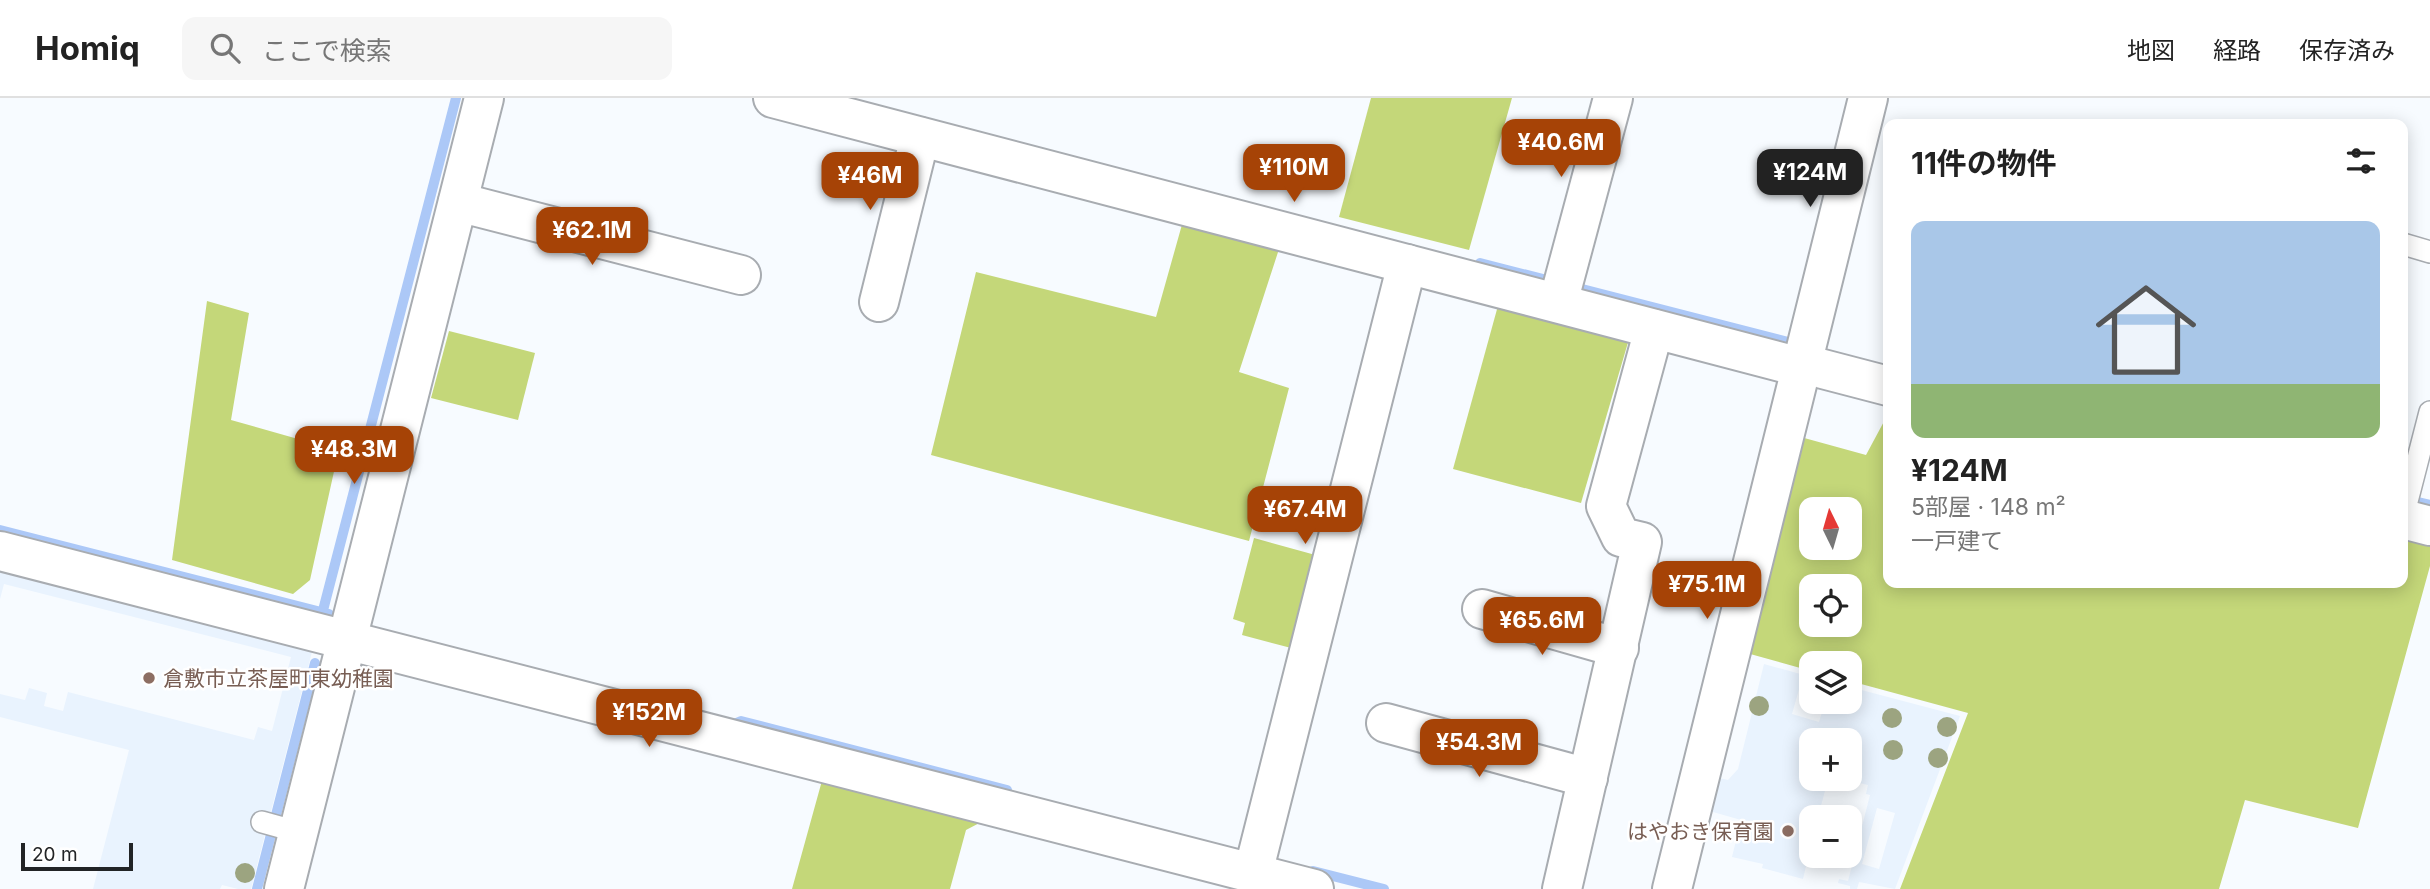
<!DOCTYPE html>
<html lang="ja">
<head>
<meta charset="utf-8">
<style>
  :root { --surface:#fff; --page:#f6f6f6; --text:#222; --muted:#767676; --line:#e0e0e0; --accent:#a64306 }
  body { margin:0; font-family:Inter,"Noto Sans JP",sans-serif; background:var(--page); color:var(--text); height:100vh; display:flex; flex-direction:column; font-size:26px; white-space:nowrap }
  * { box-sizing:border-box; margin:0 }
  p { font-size:23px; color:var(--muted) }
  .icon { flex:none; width:38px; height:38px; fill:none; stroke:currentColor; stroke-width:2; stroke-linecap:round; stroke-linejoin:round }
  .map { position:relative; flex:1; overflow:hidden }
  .drawer { position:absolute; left:1883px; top:21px; width:525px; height:469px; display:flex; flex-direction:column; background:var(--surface); border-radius:14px; box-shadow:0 4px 18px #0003 }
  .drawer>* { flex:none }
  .needle { width:46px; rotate:355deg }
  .controls { position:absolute; left:1799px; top:399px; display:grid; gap:14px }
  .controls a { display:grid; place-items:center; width:63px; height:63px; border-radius:14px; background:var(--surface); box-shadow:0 4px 18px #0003; font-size:35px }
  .scale { position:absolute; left:21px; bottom:18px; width:112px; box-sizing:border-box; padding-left:7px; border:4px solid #222426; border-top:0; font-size:19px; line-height:24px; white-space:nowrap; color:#222426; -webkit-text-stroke:5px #fff; paint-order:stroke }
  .price { position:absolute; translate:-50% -60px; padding:0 16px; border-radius:14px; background:var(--accent); color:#fff; font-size:23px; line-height:46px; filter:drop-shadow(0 2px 4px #0008) }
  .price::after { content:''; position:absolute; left:50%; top:42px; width:21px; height:16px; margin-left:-10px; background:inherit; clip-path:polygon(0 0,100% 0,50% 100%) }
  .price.current { background:#222; color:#fff }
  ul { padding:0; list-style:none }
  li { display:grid; align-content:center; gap:14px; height:371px; padding:0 28px }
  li+li { border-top:2px solid var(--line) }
  li span { display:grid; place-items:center; height:217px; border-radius:14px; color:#555 }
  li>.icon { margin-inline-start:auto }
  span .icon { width:126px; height:126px; fill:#fffc; stroke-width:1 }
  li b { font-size:30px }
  h2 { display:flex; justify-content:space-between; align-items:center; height:84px; padding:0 28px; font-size:30px }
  header { display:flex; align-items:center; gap:42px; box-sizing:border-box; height:98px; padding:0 35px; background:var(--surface); border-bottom:2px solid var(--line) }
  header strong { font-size:33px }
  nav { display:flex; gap:38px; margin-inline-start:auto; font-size:24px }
  .search { width:490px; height:63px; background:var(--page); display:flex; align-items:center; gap:18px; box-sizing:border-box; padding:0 24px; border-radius:14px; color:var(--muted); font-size:26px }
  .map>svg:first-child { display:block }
  .built { fill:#e9f3fe; fill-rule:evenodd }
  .green { fill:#c4d779; fill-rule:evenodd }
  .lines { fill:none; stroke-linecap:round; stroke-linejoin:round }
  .stream { stroke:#acc8f7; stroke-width:10 }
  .service-casing { stroke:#a8acb1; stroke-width:24 }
  .minor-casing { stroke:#a8acb1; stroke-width:42 }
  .tertiary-casing { stroke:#a8acb1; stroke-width:42 }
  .service { stroke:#fff; stroke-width:21 }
  .minor { stroke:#fff; stroke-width:38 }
  .tertiary { stroke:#fff; stroke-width:38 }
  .tree { fill:#9ca480 }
  .education-dot { fill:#8d6e63; stroke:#fff; stroke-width:2.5 }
  .labels { text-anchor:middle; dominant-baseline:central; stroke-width:5; stroke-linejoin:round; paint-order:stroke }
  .education-label { font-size:21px; fill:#785e54; stroke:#fff; text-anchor:start }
</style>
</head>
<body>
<header>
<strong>Homiq</strong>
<div class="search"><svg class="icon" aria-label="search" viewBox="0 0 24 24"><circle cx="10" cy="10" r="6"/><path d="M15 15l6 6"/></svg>ここで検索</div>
<nav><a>地図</a><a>経路</a><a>保存済み</a></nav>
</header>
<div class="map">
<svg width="2430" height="791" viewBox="0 0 2430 791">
  <rect width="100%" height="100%" fill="#f7fbff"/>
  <g class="built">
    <polygon points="0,468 313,550 251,791 238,791 222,787 220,791 93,791 129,652 0,619 0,596 25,602 29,590 47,595 44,608 63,613 68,594 254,642 258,629 272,633 291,559 4,486 0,501"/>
    <path d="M1764,566L1811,579V590L1800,588L1792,616L1819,624L1825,604H1850V589L1960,618L1895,791L1859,784L1857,791H1850V788L1838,785L1839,781L1848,783L1870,697L1866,696L1868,687L1842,681H1850V642H1811V681H1838L1835,691L1826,689L1818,719H1811V747L1803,781L1762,770L1763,766L1732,759L1741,722L1706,712L1710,678L1728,682L1738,671ZM1877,710L1895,715L1879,771L1862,766Z"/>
  </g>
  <g class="green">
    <polygon points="1371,0 1512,0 1469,152 1339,119"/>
    <polygon points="1183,123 1280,148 1239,274 1289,290 1249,443 931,357 976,174 1156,219"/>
    <polygon points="207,203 249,215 231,322 298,341 299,362 335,369 310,482 293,496 172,462"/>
    <polygon points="1499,204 1629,241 1581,405 1453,371"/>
    <polygon points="449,233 535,255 518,322 431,300"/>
    <path d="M1888,316V485H2403V434L2430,441V468L2358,730L2245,702L2219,791H1900L1968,615L1850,583V565H1811V573L1743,554L1797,338L1866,357ZM1811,411H1850V450H1811ZM1811,488H1850V527H1811Z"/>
    <polygon points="1254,440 1319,458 1295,551 1242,537 1245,525 1233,521"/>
    <polygon points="823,679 989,720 966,732 950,791 792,791"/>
  </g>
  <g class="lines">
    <g class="stream">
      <polyline points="1480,165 1800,247"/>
      <polyline points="2405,401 2430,407"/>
      <polyline points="0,432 329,516"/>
      <polyline points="321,520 456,0"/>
      <polyline points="728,625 734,626 741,623 1007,692"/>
      <polyline points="1313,773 1384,791"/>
      <polyline points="257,791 315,565"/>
    </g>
    <g class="service-casing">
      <g id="service">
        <polyline points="2403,146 2430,154"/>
        <polyline points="2403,419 2430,314"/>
        <polyline points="262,724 298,734"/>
      </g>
    </g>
    <g class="minor-casing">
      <g id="minor">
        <polyline points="773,0 1800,269 1819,270 1888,288"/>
        <polyline points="458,104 741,177"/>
        <polyline points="879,204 920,39"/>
        <polyline points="1558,205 1613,0"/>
        <polyline points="2403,421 2430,428"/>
        <polyline points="0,453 1314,791"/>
        <polyline points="1482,511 1619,550"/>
        <polyline points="1386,625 1588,680"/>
        <polyline points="1253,775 1407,166"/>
        <polyline points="1562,791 1642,444 1621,439 1606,408 1654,231"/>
        <polyline points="1672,791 1868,0"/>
      </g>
    </g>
    <g class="tertiary-casing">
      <polyline id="tertiary" points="284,791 484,0"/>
    </g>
    <use href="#service" class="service"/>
    <use href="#minor" class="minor"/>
    <use href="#tertiary" class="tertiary"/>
  </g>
  <g class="tree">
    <circle cx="1759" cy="608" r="10"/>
    <circle cx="1892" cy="620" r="10"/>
    <circle cx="1947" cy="629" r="10"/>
    <circle cx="1893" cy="652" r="10"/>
    <circle cx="1938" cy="660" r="10"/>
    <circle cx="245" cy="775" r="10"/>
  </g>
  <g class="education-dot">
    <circle cx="149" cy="580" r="7"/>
    <circle cx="1788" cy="733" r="7"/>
  </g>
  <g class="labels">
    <g class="education-label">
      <text x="163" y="580">倉敷市立茶屋町東幼稚園</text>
      <text x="1774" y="733" text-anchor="end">はやおき保育園</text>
    </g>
  </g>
</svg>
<div class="controls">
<a><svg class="needle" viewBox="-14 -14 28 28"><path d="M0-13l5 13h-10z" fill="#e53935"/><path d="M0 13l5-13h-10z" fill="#767676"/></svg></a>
<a><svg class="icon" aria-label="locate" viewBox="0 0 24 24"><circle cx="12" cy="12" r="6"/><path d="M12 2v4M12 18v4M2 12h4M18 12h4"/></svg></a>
<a><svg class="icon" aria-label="layers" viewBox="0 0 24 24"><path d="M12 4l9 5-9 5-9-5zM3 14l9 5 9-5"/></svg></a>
<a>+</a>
<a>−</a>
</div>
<div class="scale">20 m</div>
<b class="price" style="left:1561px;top:81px">¥40.6M</b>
<b class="price" style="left:1294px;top:106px">¥110M</b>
<b class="price current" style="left:1810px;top:111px">¥124M</b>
<b class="price" style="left:870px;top:114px">¥46M</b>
<b class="price" style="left:592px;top:169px">¥62.1M</b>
<b class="price" style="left:354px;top:388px">¥48.3M</b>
<b class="price" style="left:1305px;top:448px">¥67.4M</b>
<b class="price" style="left:1707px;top:523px">¥75.1M</b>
<b class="price" style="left:1542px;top:559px">¥65.6M</b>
<b class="price" style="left:649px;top:651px">¥152M</b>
<b class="price" style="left:1479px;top:681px">¥54.3M</b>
<section class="drawer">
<h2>11件の物件<svg class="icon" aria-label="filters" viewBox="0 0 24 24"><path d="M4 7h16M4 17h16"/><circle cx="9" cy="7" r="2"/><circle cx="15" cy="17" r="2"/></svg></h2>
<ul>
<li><span style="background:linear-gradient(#a9c7e8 75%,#8fb573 0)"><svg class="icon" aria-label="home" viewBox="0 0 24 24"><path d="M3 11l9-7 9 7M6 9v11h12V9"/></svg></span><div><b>¥124M</b><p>5部屋 · 148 m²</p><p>一戸建て</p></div></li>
</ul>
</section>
</div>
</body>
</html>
